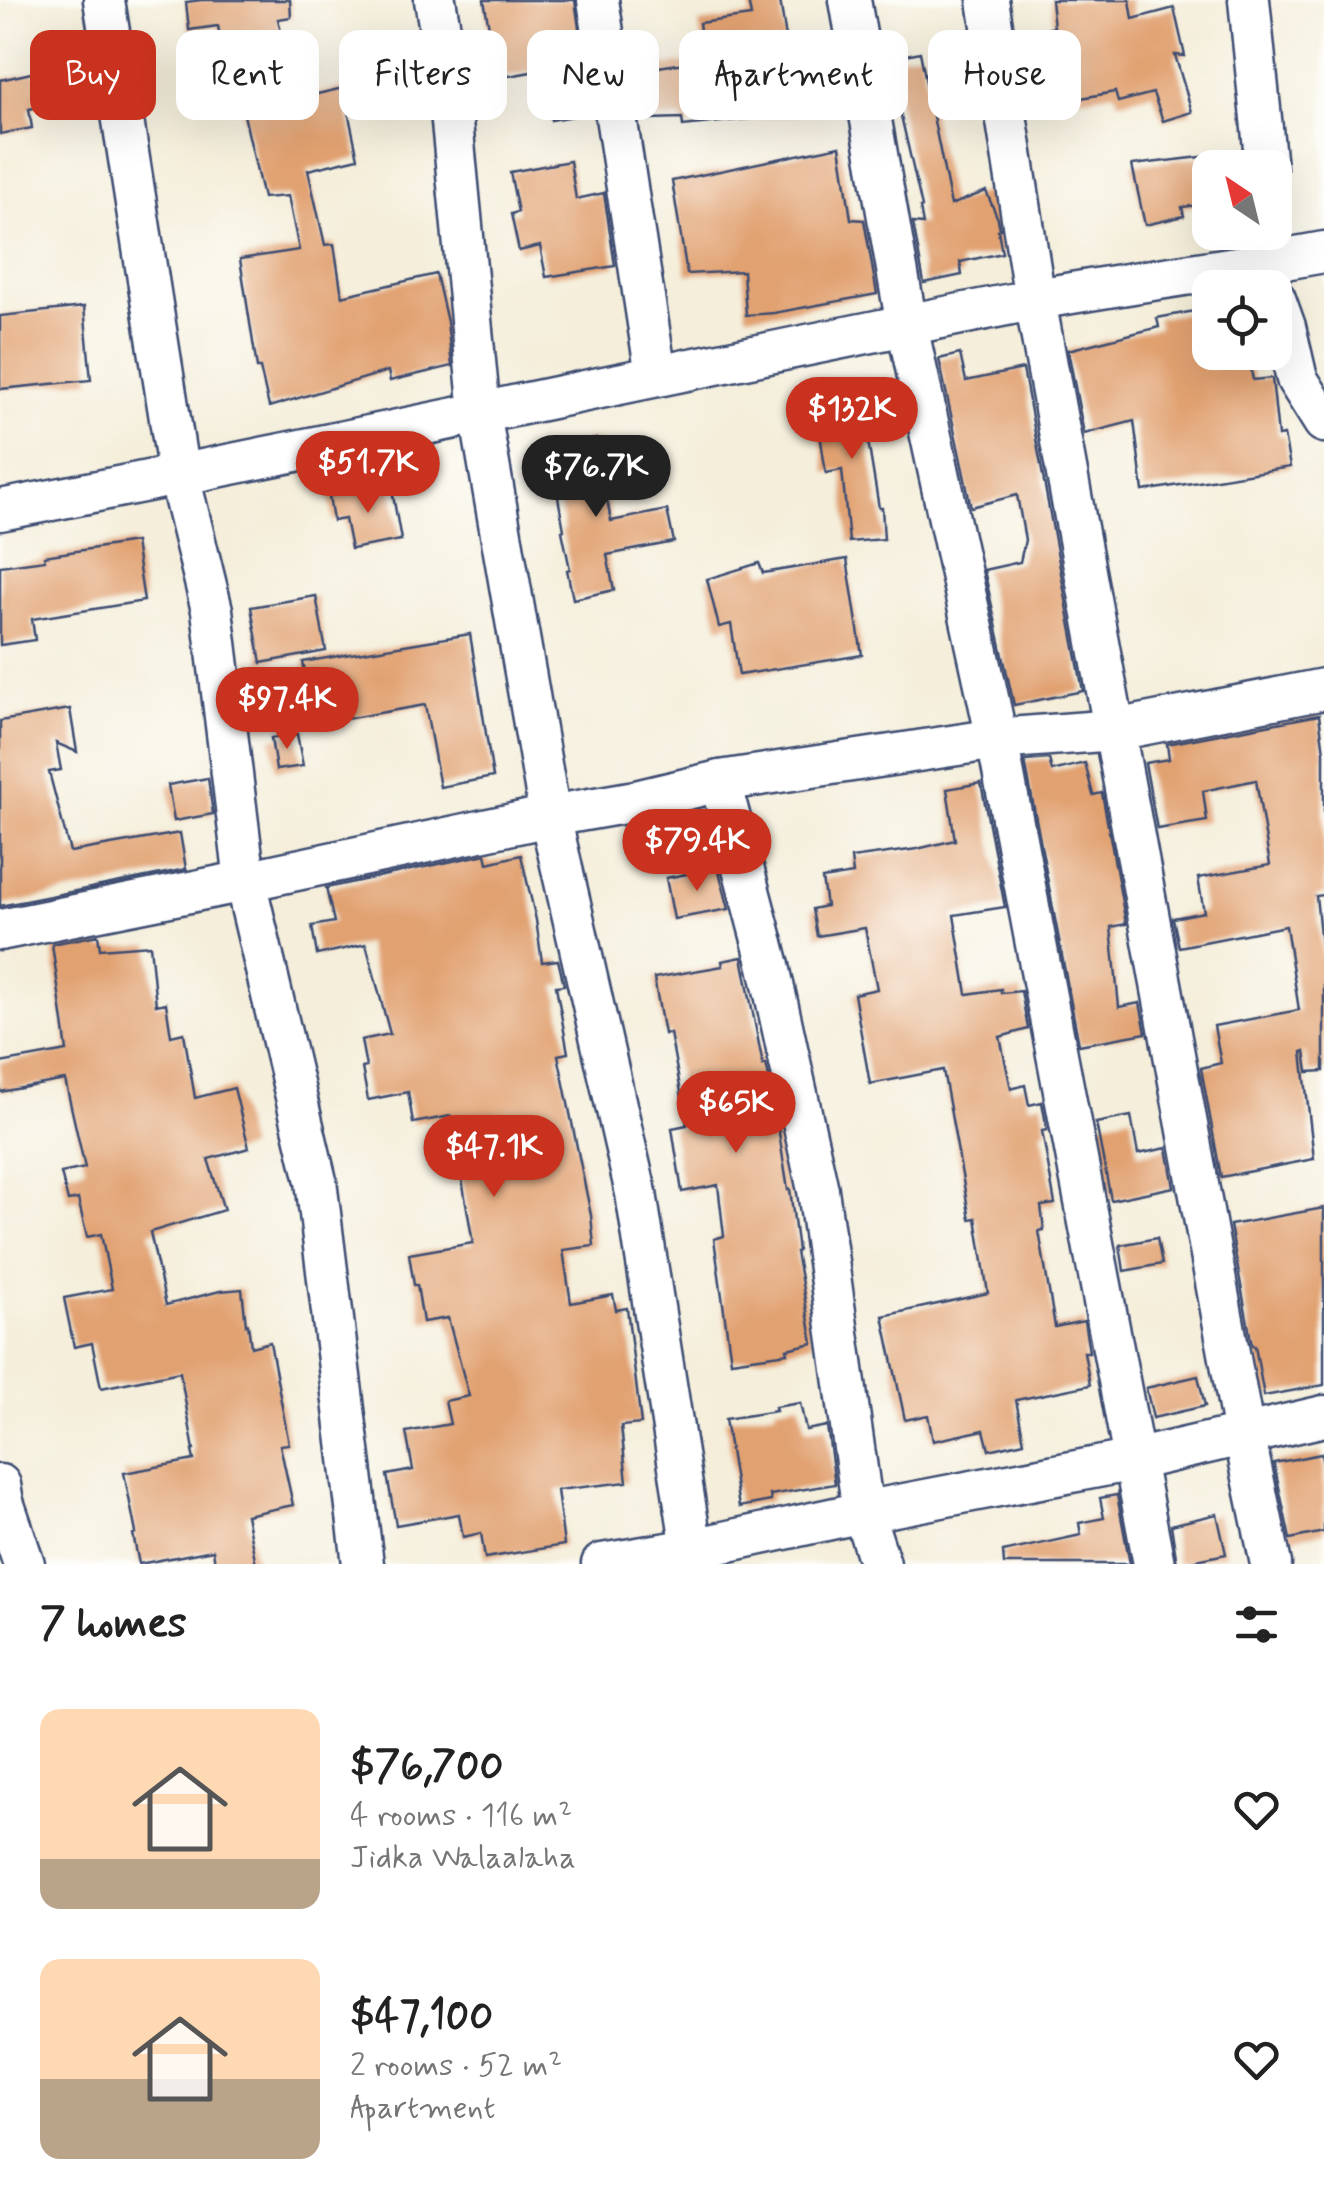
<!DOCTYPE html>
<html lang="en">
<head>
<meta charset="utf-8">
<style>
  :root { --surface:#fff; --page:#f2f2f2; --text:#222; --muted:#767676; --accent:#c8321e }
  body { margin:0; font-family:Mynerve,sans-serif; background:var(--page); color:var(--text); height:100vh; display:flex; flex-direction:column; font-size:38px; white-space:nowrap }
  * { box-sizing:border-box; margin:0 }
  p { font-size:32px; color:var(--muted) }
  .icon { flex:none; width:55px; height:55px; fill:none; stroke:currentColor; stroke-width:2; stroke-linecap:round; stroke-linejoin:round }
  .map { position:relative; height:1564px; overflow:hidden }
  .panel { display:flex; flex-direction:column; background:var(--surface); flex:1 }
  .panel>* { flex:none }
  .top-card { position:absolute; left:30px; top:30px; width:1265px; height:90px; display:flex; gap:20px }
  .needle { width:65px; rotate:325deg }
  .tools { position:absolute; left:1192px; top:150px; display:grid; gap:20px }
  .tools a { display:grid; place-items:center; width:100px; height:100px; border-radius:20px; background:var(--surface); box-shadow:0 10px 40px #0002; font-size:50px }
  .price { position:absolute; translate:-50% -85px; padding:0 22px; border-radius:35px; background:var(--accent); color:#fff; font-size:32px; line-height:65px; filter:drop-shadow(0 2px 5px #0008) }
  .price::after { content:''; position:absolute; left:50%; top:60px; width:30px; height:22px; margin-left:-15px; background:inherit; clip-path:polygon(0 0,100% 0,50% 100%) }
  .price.active { background:#222; color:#fff }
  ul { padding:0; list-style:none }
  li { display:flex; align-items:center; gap:30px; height:250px; padding:0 40px }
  li span { display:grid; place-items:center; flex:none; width:280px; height:200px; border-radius:20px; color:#555 }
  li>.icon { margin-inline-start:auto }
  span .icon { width:120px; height:120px; fill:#fffc; stroke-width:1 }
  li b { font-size:42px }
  h2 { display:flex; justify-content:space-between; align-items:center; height:120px; padding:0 40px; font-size:42px }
  .pill { padding:0 35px; border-radius:20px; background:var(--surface); box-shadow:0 10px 40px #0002; font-size:35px; line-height:90px }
  .pill.active { background:var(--accent); color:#fff }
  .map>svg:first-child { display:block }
  .building { fill:#e1a171 }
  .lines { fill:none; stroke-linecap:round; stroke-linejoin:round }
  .minor-casing { stroke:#3c4c71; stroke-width:45 }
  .minor { stroke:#fff; stroke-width:40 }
</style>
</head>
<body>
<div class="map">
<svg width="1324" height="1564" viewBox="0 0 1324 1564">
  <rect width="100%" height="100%" fill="#fdfcf7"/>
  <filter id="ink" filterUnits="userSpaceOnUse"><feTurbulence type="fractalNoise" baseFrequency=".01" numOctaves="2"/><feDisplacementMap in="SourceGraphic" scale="20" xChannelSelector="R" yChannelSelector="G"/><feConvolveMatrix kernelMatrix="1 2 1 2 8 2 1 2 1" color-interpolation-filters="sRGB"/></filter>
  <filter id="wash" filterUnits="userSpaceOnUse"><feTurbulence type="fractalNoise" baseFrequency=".0048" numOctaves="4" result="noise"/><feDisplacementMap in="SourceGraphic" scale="40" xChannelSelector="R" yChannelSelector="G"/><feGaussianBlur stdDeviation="2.25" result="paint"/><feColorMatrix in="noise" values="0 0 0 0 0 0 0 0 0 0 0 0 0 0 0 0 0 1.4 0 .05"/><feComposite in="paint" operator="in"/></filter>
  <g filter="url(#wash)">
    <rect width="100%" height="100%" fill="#f4eeda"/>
    <g id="blocks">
      <g class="building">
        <polygon points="201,0 290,0 291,17 278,19 296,99 343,88 358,158 308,170 325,245 334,244 342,296 436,274 447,322 452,366 390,381 388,371 269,407 260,368 257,368 240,259 299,250 288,196 263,198 242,106 234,108 218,26 189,30 186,2"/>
        <polygon points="484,0 575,0 591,113 551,120 542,70 498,78"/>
        <polygon points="748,0 780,0 793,82 806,79 814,112 683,126 682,118 650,119 645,69 704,60 699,23 751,16"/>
        <polygon points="1051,0 1130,0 1133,19 1174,8 1185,56 1175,55 1192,112 1163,121 1153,93 1118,102 1115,92 1081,98 1072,49 1021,58 1018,37 1054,27"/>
        <polygon points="920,52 951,205 986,191 998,219 1000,229 998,230 1002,253 960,262 962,275 924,283 913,223 923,224 920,208 922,207 888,59"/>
        <polygon points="71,64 78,98 29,109 32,128 0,134 0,80"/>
        <polygon points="840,146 851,219 864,220 877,294 774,313 746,315 743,271 687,274 672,181"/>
        <polygon points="1210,156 1210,204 1182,207 1184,216 1145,225 1132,165"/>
        <polygon points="570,161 576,199 604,193 615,266 546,277 540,246 519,251 511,214 518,212 510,172"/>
        <polygon points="84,307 91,380 0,389 0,316"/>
        <polygon points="1200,310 1210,368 1249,360 1253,380 1272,378 1278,436 1284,435 1290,467 1143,491 1134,421 1084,434 1068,350 1159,327 1157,318"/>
        <polygon points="960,354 966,381 1023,369 1083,691 1014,705 984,570 1020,562 1025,540 1017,495 971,507 939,359"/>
        <polygon points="858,380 879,508 882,508 884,539 849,542 842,470 826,473 817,415 837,411 831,386"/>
        <polygon points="596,439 611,521 667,510 674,542 607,555 614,590 573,599 567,570 570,569 562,531 564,530 549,448"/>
        <polygon points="391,484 401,540 351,549 345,519 333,521 329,496"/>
        <polygon points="135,542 144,601 32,619 35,640 0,645 0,566 45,560 44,556"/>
        <polygon points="847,559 862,655 739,675 731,624 719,627 707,579 759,563 763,573"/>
        <polygon points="316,596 326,651 261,663 251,607"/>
        <polygon points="470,634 493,777 440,787 425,705 317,724 315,690 308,689 303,662"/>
        <polygon points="70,709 77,752 56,743 61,770 49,772 70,852 180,833 186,869 0,906 0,721"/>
        <polygon points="1319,715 1324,752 1324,895 1316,896 1324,972 1324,1071 1308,1072 1305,1051 1302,1052 1314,1159 1221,1177 1201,1068 1221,1063 1214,1026 1299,1010 1286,926 1179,947 1173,918 1204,912 1198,878 1270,865 1256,780 1203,791 1207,821 1157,829 1145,763 1169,759 1167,744"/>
        <polygon points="297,734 303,766 276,770 271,738"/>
        <polygon points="1049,759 1052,771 1085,763 1093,795 1102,793 1126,924 1111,927 1119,1007 1140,1003 1146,1033 1079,1045 1025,761"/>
        <polygon points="208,778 213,814 174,821 168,785"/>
        <polygon points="981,783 1005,907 954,915 967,994 1001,989 1001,993 1021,991 1028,1029 1000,1037 1011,1089 1025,1085 1029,1105 1042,1102 1047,1130 1042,1131 1055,1204 1041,1206 1044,1230 1039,1231 1055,1327 1084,1321 1089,1352 1084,1352 1090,1385 1016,1400 1024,1442 989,1450 984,1430 933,1441 928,1415 905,1420 883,1316 988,1293 976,1218 970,1219 943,1070 870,1084 854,994 877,989 865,928 817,936 812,909 826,906 822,879 853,874 851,858 917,849 955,840 947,789"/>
        <polygon points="664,822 673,856 635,866 626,832"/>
        <polygon points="486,854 488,863 521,855 536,920 542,962 558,960 564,985 556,986 568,1053 558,1055 591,1215 594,1246 563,1250 571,1303 613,1295 616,1310 627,1308 641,1424 621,1426 627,1482 557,1490 564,1545 485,1558 481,1533 463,1537 459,1514 396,1525 387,1475 413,1470 406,1432 450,1424 445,1401 469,1396 448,1318 423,1322 417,1285 414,1285 409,1254 473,1243 451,1116 413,1123 408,1092 368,1100 362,1068 366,1067 361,1040 390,1034 366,944 317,955 312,926 334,922 326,888"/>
        <polygon points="718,868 729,909 674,919 666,878"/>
        <polygon points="98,935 100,949 150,945 156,1005 166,1003 171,1036 184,1033 195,1098 234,1088 249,1148 208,1159 224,1210 150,1232 166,1305 220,1291 242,1289 246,1325 248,1324 251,1347 270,1342 289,1444 280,1445 293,1505 246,1515 256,1564 215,1564 213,1550 139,1564 133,1534 136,1533 124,1473 194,1460 192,1451 194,1450 180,1372 101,1388 92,1343 74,1347 64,1298 112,1289 101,1234 87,1237 78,1199 68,1201 61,1173 85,1168 65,1080 0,1092 0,1063 67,1051 52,944"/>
        <polygon points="742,957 763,1065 766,1064 773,1095 788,1190 790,1189 798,1251 796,1252 813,1343 787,1349 788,1353 731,1361 714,1239 724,1236 718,1185 682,1192 672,1128 687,1125 670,1033 664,1034 654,978 723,966 722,961"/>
        <polygon points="1131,1116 1138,1154 1167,1148 1174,1187 1111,1200 1096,1123"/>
        <polygon points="1324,1208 1324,1385 1264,1396 1255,1346 1252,1346 1249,1329 1230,1225"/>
        <polygon points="1157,1238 1162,1264 1124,1271 1120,1245"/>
        <polygon points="1198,1376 1205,1406 1153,1418 1146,1388"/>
        <polygon points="800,1403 806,1430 827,1426 835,1484 770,1495 771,1501 739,1507 725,1419 776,1411 775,1407"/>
        <polygon points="1321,1454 1324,1469 1324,1532 1290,1539 1274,1463"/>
        <polygon points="1117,1495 1130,1564 1004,1564 1003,1552 1081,1535 1079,1523 1104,1518 1100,1498"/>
        <polygon points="1217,1514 1226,1554 1177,1564 1171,1525"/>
      </g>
    </g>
  </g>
  <g filter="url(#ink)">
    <use href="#blocks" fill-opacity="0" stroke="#3c4c71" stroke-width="2.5"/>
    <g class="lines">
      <g class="minor-casing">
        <g id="minor">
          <polyline points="104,0 179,476 212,610 245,881 316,1181 363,1564"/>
          <polyline points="435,0 447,70 480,413 550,816 636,1193 692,1549 697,1564"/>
          <polyline points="598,0 656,375"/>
          <polyline points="850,0 907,326 997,739 1154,1564"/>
          <polyline points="988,0 1035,300 1244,1434 1271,1564"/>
          <polyline points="1249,0 1266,168"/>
          <polyline points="1275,299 1285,327 1297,379 1324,422"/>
          <path d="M0,510C345,444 688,367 1032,300C1129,282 1227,270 1324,252"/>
          <polyline points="720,781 769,966 818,1190 863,1512 880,1564"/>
          <polyline points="0,930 245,881 550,816 636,801 720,781 997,739 1115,730 1324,689"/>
          <polyline points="0,1485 3,1502 24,1564"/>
          <polyline points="602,1564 692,1549 863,1512 1134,1460 1324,1416"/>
        </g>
      </g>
      <use href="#minor" class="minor"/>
    </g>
  </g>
</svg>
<div class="tools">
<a><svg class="needle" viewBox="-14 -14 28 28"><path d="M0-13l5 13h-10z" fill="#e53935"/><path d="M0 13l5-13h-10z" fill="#767676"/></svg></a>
<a><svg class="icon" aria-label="locate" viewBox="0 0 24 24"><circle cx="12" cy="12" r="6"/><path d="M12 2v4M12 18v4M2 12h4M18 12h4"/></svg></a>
</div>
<b class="price" style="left:852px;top:462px">$132K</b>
<b class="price" style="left:368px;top:516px">$51.7K</b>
<b class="price active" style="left:596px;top:520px">$76.7K</b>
<b class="price" style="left:287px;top:752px">$97.4K</b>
<b class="price" style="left:697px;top:894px">$79.4K</b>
<b class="price" style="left:736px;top:1156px">$65K</b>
<b class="price" style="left:494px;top:1200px">$47.1K</b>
<div class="top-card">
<a class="pill active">Buy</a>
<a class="pill">Rent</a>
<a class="pill">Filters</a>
<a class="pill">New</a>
<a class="pill">Apartment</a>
<a class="pill">House</a>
</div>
</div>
<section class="panel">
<h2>7 homes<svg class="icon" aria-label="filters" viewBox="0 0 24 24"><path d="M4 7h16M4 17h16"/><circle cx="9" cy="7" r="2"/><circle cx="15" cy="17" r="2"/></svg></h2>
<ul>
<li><span style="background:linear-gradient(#ffd9b3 75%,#b9a48a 0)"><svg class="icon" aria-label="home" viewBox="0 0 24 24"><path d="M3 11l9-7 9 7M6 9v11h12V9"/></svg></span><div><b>$76,700</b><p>4 rooms · 116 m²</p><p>Jidka Walaalaha</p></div><svg class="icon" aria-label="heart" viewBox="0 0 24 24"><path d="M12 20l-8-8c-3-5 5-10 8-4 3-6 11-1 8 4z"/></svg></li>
<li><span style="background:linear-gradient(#ffd9b3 60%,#b9a48a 0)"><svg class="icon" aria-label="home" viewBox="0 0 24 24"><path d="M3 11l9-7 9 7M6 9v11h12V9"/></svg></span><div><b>$47,100</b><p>2 rooms · 52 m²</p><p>Apartment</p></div><svg class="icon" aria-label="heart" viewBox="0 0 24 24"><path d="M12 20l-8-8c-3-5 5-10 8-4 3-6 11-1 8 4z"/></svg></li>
</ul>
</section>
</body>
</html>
